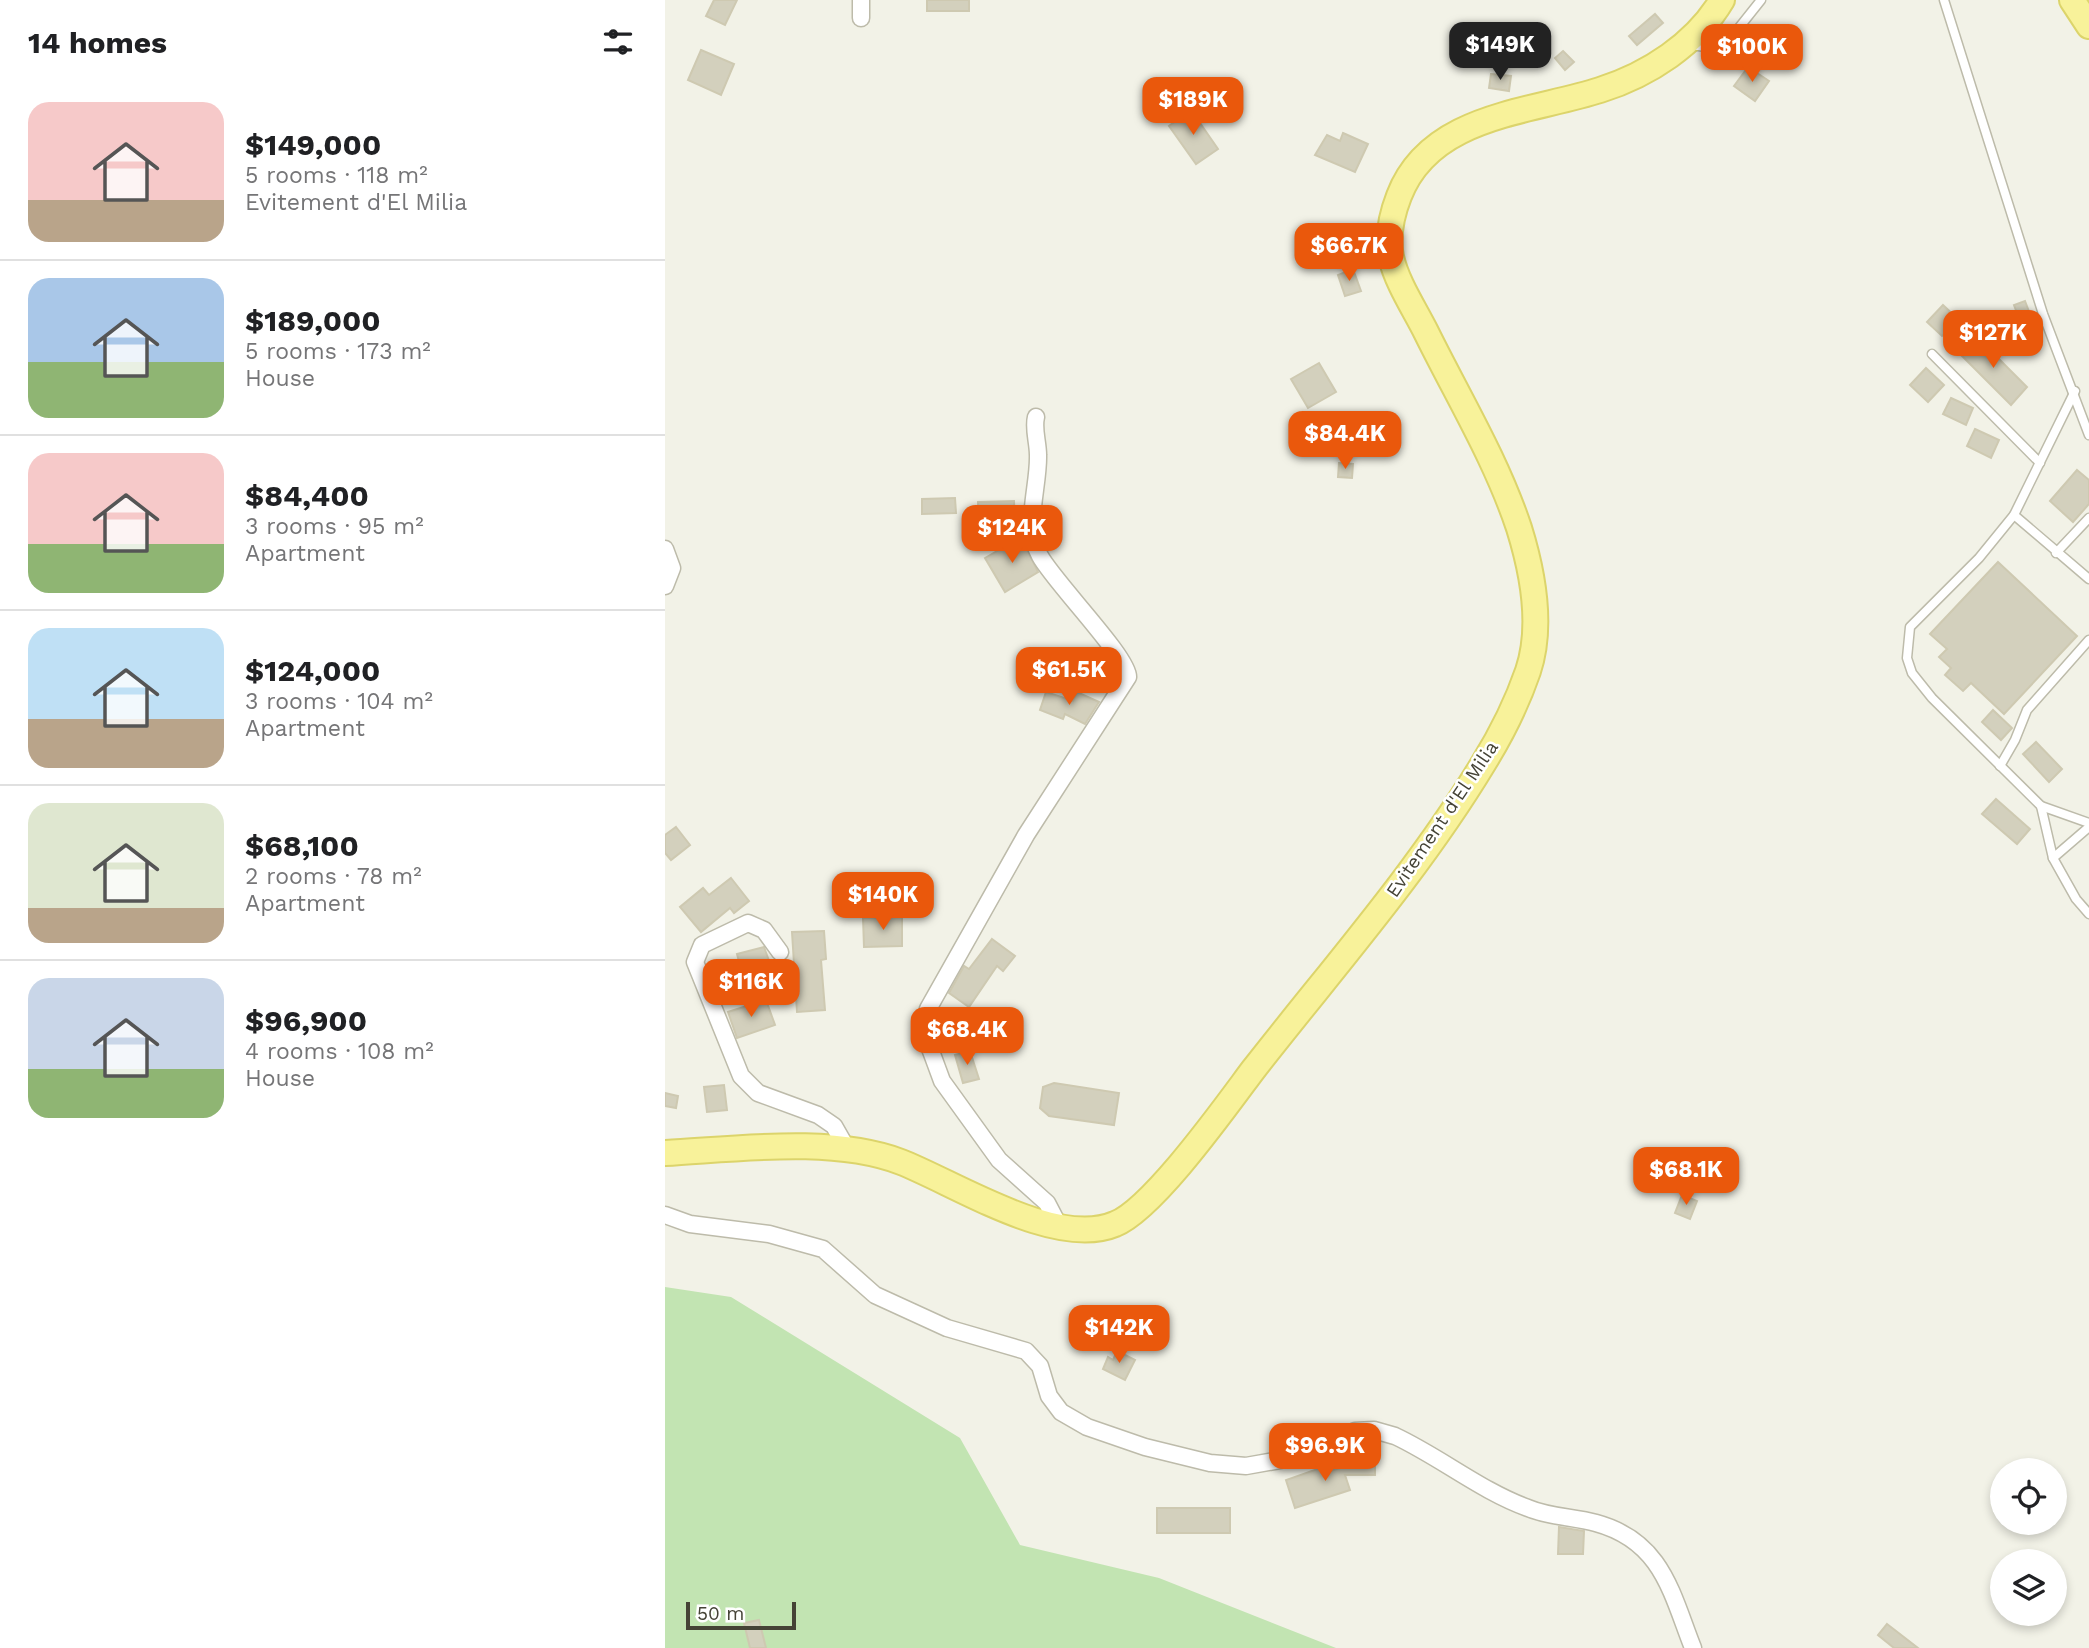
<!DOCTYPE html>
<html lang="en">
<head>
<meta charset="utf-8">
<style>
  :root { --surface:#fff; --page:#f2f2f2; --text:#202124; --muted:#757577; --line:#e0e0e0; --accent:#ea580c }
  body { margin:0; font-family:"Work Sans",sans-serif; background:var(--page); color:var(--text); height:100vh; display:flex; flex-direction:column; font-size:26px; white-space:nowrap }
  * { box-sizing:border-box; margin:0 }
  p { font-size:23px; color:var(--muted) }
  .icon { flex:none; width:38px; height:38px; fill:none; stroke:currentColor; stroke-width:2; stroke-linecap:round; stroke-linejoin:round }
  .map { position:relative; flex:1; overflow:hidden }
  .details { display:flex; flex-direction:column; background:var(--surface); width:665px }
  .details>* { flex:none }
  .tools { position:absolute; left:1325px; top:1458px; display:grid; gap:14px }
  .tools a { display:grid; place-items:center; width:77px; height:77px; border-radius:50%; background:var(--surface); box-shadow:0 4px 10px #0003; font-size:35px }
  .scale { position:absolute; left:21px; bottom:18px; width:110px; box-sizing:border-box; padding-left:7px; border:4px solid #454336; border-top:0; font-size:19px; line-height:24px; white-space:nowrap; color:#454336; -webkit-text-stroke:5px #fff; paint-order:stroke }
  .price { position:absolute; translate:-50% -60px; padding:0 16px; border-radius:14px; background:var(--accent); color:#fff; font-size:23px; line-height:46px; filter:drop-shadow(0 2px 4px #0008) }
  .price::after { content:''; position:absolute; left:50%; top:42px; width:21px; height:16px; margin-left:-10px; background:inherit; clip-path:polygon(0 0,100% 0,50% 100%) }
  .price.selected { background:#222; color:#fff }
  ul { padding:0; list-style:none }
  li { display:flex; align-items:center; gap:21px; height:175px; padding:0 28px }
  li+li { border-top:2px solid var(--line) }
  li span { display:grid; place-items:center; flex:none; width:196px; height:140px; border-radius:21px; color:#555 }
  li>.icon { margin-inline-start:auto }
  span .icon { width:84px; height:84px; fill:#fffc; stroke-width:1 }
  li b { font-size:30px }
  h2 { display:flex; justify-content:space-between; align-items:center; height:84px; padding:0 28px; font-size:30px }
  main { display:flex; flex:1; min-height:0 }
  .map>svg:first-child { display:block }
  .green { fill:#c2e4b2 }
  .building { fill:#d3d0bd; stroke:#cec9b1; stroke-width:2 }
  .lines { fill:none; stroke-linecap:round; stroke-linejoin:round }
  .service-casing { stroke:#bdbbaa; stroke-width:11 }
  .minor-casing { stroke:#bdbbaa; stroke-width:19 }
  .primary-casing { stroke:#dcd46b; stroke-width:28 }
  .service { stroke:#fff; stroke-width:8 }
  .minor { stroke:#fff; stroke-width:16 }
  .primary { stroke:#f8f29a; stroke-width:24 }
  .labels { text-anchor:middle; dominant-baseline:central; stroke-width:5; stroke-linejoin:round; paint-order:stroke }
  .street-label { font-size:19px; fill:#454336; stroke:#fff }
</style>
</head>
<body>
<main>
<section class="details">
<h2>14 homes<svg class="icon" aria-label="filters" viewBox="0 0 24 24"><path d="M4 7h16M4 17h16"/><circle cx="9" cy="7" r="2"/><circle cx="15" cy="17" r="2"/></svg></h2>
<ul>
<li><span style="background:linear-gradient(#f6c9c9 70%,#b9a48a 0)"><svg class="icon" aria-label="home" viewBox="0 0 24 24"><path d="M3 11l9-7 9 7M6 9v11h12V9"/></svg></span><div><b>$149,000</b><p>5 rooms · 118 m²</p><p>Evitement d'El Milia</p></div></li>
<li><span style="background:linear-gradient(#a9c7e8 60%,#8fb573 0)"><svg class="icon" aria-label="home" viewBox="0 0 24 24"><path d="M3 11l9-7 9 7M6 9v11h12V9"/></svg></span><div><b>$189,000</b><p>5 rooms · 173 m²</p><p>House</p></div></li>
<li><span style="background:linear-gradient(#f6c9c9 65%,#8fb573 0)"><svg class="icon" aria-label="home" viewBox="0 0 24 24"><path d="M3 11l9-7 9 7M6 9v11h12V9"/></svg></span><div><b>$84,400</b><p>3 rooms · 95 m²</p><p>Apartment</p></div></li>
<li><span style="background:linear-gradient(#bfe0f5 65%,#b9a48a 0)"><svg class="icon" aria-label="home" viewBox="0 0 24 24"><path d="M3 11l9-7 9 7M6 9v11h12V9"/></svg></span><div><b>$124,000</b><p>3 rooms · 104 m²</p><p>Apartment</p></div></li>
<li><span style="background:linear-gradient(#dfe7d0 75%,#b9a48a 0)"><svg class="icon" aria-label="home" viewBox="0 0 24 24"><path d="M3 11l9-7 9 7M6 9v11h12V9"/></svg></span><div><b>$68,100</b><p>2 rooms · 78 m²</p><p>Apartment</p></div></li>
<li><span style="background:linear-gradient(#c9d6e8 65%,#8fb573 0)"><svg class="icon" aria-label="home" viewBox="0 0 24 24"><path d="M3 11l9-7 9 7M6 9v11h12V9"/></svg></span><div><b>$96,900</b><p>4 rooms · 108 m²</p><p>House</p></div></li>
</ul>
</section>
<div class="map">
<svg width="1424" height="1648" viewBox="0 0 1424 1648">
  <rect width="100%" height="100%" fill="#f2f2e7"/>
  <polygon class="green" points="0,1287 66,1297 295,1438 355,1545 494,1578 671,1648 0,1648"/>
  <g class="building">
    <polygon points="49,0 72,0 60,25 41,16"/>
    <rect x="262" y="0" width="42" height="11"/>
    <polygon points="990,14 998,23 972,45 964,36"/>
    <polygon points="36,50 69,64 56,95 23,80"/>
    <polygon points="898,51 909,62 900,70 890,58"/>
    <polygon points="1083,67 1104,81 1090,101 1069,86"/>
    <polygon points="826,74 846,76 844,91 824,88"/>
    <polygon points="526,110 553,149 531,164 504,126"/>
    <polygon points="678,133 703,144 690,172 650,155 662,135 675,141"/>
    <polygon points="688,269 696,291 680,296 673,275"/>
    <polygon points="1360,301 1368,322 1357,326 1349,305"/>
    <polygon points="1278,305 1294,320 1277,336 1262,322"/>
    <polygon points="1310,335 1362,387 1346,405 1293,352"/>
    <polygon points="654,363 671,392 643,408 626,379"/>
    <polygon points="1261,368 1279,385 1263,402 1245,385"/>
    <polygon points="1286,398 1308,408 1301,425 1278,414"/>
    <polygon points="1310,429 1334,440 1326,458 1302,446"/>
    <polygon points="674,463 688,464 687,478 673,477"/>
    <polygon points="1412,470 1424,480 1424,504 1408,522 1385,501"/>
    <polygon points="290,498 291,513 257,514 257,499"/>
    <polygon points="349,501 350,531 314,532 313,502"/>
    <polygon points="346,543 359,543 373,572 340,592 320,558"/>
    <polygon points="1333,562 1412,636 1339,714 1306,683 1298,691 1280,675 1286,668 1274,657 1282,649 1265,634"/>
    <polygon points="381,692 408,701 412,692 434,702 420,724 400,714 398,719 375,710"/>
    <polygon points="1328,710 1347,728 1336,740 1317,722"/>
    <polygon points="1371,742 1397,769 1384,782 1358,754"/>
    <polygon points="1331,799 1365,829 1352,844 1317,814"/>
    <polygon points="11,827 25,845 6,860 0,853 0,835"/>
    <polygon points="66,878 84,901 69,913 65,908 36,932 15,907 38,888 44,895"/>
    <polygon points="237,917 237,946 199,947 198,918"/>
    <polygon points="159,931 161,959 156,960 160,1010 132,1012 127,932"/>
    <polygon points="327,939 350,956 338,971 332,966 304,1007 284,993 299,966 304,969"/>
    <polygon points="99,947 107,969 78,977 72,954"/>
    <polygon points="101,1000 110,1025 72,1038 63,1012"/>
    <polygon points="305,1051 314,1079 298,1083 290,1055"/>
    <polygon points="389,1083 454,1093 449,1125 384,1116 375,1108 378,1087"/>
    <polygon points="59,1085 62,1110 42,1112 39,1087"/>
    <polygon points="0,1093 13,1096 11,1108 0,1106"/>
    <polygon points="1017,1195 1032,1201 1025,1219 1010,1213"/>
    <polygon points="452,1351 470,1360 460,1380 438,1369 443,1357 448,1360"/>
    <polygon points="693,1462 710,1462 710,1475 680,1475 685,1490 630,1508 621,1480 664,1465 666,1471"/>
    <rect x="492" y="1508" width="73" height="25"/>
    <polygon points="894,1527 919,1531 918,1554 893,1554"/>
    <polygon points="94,1620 101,1648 85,1648 79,1623"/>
    <polygon points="1222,1624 1253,1648 1229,1648 1213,1635"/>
  </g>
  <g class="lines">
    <g class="service-casing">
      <g id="service">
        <polyline points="1279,0 1378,314 1424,435"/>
        <polyline points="1025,45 1057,49 1096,0"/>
        <polyline points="1267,354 1375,463"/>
        <polyline points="1410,391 1349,515 1314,558 1245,627 1242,658 1247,673 1267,698 1376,806 1388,858 1411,899 1424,914"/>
        <polyline points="1349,515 1424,579"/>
        <polyline points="1391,553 1424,518"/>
        <polyline points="1335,766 1350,740 1362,710 1424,640"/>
        <polyline points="1376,806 1424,823"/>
        <polyline points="1388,858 1424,827"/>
      </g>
    </g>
    <g class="minor-casing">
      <g id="minor">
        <polyline points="196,0 196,18"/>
        <path d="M371,417C368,429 373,442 373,455C374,487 358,526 375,556C389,582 465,659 463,677L361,835L263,1009V1043L277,1081L334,1160L382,1203L394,1226"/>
        <polyline points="0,549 7,568 0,586"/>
        <polyline points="115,952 99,930 83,923 37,945 30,962 76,1076 93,1093 153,1115 169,1126 181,1147"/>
        <path d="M0,1215L25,1224L104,1234L158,1249L210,1295L282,1328L361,1351L375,1366L384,1396L396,1412L422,1427L480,1447L545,1463L581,1466L621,1459L690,1431L709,1430L730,1436C775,1457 816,1491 863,1508C884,1517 909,1517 931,1523C997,1541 1006,1592 1028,1648"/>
      </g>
    </g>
    <g class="primary-casing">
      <g id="primary">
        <polyline points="1407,0 1424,26"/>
        <path d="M0,1153C73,1149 168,1136 236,1162C290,1183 391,1249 450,1224C488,1209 561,1106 588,1070C666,970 752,873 818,764C836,735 852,703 863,671C878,626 868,573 854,528C831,459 793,397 761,332C749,308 732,283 726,257C722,237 727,214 734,196C765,115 863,113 935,90C983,75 1031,44 1057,0"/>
      </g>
    </g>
    <use href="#service" class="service"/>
    <use href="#minor" class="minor"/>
    <use href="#primary" class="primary"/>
  </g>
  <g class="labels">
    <g class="street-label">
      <text transform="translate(777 819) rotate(-56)">Evitement d'El Milia</text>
    </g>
  </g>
</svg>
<div class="tools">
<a><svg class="icon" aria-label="locate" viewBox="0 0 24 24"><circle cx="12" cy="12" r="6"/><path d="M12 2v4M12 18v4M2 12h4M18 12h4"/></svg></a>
<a><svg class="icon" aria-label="layers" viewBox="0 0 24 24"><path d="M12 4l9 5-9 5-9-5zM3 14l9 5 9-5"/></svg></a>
</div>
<div class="scale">50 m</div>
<b class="price selected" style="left:835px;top:82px">$149K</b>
<b class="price" style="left:1087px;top:84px">$100K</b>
<b class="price" style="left:528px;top:137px">$189K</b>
<b class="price" style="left:684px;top:283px">$66.7K</b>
<b class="price" style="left:1328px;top:370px">$127K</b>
<b class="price" style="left:680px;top:471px">$84.4K</b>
<b class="price" style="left:347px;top:565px">$124K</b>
<b class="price" style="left:404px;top:707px">$61.5K</b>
<b class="price" style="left:218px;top:932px">$140K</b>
<b class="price" style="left:86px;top:1019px">$116K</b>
<b class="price" style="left:302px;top:1067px">$68.4K</b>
<b class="price" style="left:1021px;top:1207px">$68.1K</b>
<b class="price" style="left:454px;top:1365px">$142K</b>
<b class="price" style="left:660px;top:1483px">$96.9K</b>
</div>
</main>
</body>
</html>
